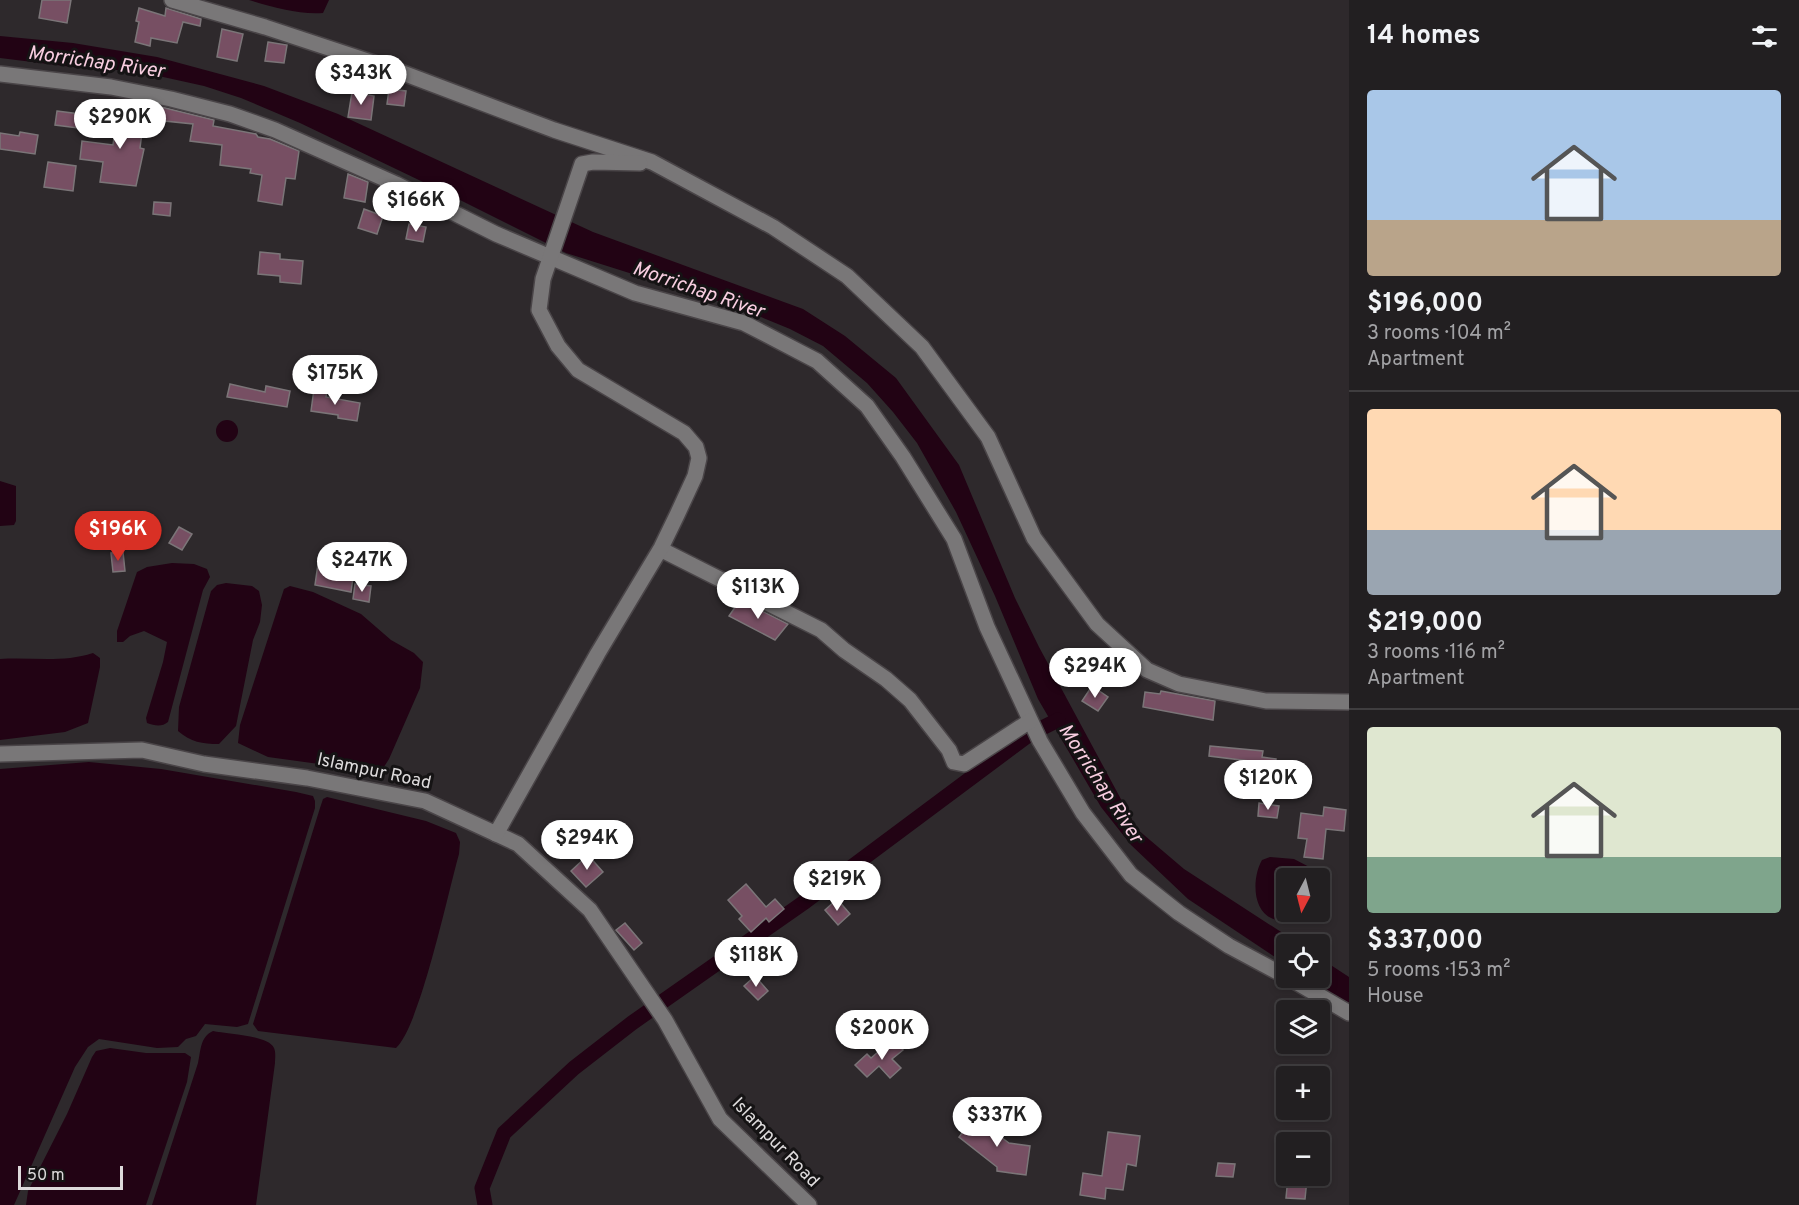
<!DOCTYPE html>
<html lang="en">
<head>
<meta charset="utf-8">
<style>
  :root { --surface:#221f21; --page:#2a272a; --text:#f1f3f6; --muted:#a2a2a5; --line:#3f3d3f; --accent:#d93025 }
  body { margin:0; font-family:Overpass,sans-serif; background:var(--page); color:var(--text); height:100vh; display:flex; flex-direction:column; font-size:22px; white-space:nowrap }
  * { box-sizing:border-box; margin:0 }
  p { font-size:20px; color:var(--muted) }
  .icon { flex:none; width:33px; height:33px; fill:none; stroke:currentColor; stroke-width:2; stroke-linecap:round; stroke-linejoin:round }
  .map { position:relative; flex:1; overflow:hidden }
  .panel { display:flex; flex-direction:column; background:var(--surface); width:450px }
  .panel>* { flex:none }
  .needle { width:39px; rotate:187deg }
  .tools { position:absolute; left:1276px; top:868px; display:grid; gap:12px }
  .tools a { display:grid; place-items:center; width:54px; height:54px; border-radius:6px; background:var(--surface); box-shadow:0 3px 9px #0003,0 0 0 2px var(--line); font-size:30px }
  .scale { position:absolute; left:18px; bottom:15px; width:105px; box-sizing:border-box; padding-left:6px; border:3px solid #dddadb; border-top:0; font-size:16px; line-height:21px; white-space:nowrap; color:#dddadb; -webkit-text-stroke:4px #151314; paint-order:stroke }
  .price { position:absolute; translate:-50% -51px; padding:0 14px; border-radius:21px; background:#fff; color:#222; font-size:20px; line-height:39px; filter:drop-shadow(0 2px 3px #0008) }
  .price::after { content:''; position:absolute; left:50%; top:36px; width:18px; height:14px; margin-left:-9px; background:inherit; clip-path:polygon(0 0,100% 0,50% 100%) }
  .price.selected { background:var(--accent); color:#fff }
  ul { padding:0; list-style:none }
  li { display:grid; align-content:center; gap:12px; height:318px; padding:0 18px }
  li+li { border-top:2px solid var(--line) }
  li span { display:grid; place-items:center; height:186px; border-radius:6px; color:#555 }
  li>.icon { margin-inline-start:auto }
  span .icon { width:108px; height:108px; fill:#fffc; stroke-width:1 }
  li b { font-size:26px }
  h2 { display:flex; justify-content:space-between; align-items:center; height:72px; padding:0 18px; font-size:26px }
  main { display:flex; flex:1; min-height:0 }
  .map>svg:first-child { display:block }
  .water { fill:#220314 }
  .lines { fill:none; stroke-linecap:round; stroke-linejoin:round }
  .canal { stroke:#220314; stroke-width:15 }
  .building { fill:#774f63; stroke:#7b7578; stroke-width:1.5 }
  .minor-casing { stroke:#4a4548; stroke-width:18 }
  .minor { stroke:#797778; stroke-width:15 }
  .labels { text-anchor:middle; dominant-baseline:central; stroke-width:6; stroke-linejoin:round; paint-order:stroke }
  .street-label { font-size:18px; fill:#dddadb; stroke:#151314 }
  .water-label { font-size:20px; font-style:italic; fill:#f9cee1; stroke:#151314 }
</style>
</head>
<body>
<main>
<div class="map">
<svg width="1349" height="1205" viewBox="0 0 1349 1205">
  <rect width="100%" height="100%" fill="#2e292c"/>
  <g class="water">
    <path d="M249,0H329L323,13C300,15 271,7 249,0Z"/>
    <polygon points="0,36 73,43 157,57 264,86 338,114 593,232 803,309 845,336 896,378 959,465 1015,598 1039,647 1137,829 1184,869 1301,945 1287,945 1287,965 1188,899 1131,845 1101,807 1038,699 995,596 956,512 917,443 893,412 867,383 823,346 790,329 737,307 566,253 446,193 300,123 241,98 204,86 136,71 81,68 0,58"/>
    <circle cx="227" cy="431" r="11"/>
    <polygon points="0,481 16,486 16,521 14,525 0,526"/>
    <path d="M172,563L194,564L207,569L210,577L203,590L168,722C162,727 155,726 147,723L146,718L163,662L167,642L144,631L130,636L123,642H117V631L137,572L147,567Z"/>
    <path d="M226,583L252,586L259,591L262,605L260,622L253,640L236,726L219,744C202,744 191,742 178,731L179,707L211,591L217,585Z"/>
    <polygon points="290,586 313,592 361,614 391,640 414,653 423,662 420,688 389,759 382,770 370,771 268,757 238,743 240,725 284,589"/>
    <path d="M93,653L100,658V667L88,723L65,732L0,740V659C32,657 63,663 93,653Z"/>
    <polygon points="89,762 161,769 296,792 313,796 315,801 315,808 248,1024 237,1027 205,1024 196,1036 186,1039 178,1047 157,1048 99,1039 88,1047 75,1067 14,1205 0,1205 0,769"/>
    <path d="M327,797L426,821L456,833L460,842L459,854C448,893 420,1026 396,1048L258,1031L253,1024L320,808L323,799Z"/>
    <path d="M1270,857L1294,859L1317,871L1327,897L1320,907V879H1287V912H1314C1302,916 1290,922 1277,920C1251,915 1252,877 1262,860Z"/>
    <polygon points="1320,958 1349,977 1349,1007 1306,978 1320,978"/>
    <path d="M213,1031C226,1034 268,1035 274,1048C276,1052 275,1059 275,1063L256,1205H152L198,1063C201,1050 200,1037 213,1031Z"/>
    <polygon points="110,1048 146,1053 185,1053 191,1057 187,1082 146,1205 26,1205 28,1191 67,1114 92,1057 96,1051"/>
  </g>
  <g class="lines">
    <g class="canal">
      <polyline points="1042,728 1058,720"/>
      <polyline points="485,1205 482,1188 504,1133 574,1068 632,1023 806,901 1030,734"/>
    </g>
  </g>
  <g class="building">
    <polygon points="42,0 71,0 67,23 39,18"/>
    <polygon points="139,8 165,16 166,8 201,19 200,26 183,22 177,43 151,38 150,46 135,42 139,22 136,21"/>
    <polygon points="222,29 243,34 237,61 217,57"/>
    <polygon points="268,42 287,45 284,63 265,61"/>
    <polygon points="320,66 341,69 338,86 318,83"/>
    <polygon points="389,89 406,91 404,106 387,104"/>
    <polygon points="352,92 374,96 371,120 348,117"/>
    <polygon points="157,106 214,120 213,126 256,134 258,137 270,139 299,151 295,179 286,178 282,205 258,201 262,175 250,173 251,169 220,165 222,145 190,141 193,124 155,120"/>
    <polygon points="118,107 145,110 140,148 144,149 136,186 100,182 103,162 80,159 82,141 113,145"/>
    <polygon points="57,111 80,114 78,128 55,125"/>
    <polygon points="20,132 38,135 35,154 0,149 0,133 19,136"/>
    <polygon points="48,162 76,166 73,191 44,187"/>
    <polygon points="348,174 368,182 365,202 344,198"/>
    <polygon points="398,196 409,202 404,217 391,212"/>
    <polygon points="154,202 171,203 170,216 153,214"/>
    <polygon points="364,209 383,216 377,234 358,228"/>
    <polygon points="409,224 426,227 423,242 406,239"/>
    <polygon points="260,252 280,254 280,259 303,261 301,284 280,282 280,276 258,274"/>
    <polygon points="230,384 265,392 266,386 290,391 287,407 227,397"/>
    <polygon points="314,389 327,391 326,397 360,403 357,421 338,418 338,415 311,411"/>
    <polygon points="179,527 192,534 182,550 169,543"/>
    <polygon points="123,552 125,571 113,572 111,553"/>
    <polygon points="318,564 332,566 331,573 353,577 351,592 315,585"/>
    <polygon points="355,584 371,586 369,602 353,599"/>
    <polygon points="740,600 788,624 775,640 729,616"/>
    <polygon points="1092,686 1108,697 1098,711 1082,701"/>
    <polygon points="1161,691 1215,701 1213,720 1143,707 1145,692 1160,694"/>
    <polygon points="1210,746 1263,751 1262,757 1276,759 1275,771 1269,771 1267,790 1247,788 1249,761 1209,756"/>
    <polygon points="1259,803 1279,806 1277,818 1258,816"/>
    <polygon points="1324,807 1346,810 1344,831 1326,829 1323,859 1304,857 1307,839 1298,838 1301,813 1323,816"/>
    <polygon points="588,855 603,872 586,887 571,871"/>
    <polygon points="746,884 766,907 775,899 784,909 769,922 766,918 751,932 739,919 742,916 728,900"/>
    <polygon points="837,899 850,914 838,925 825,910"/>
    <polygon points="625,923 642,943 634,950 616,930"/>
    <polygon points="755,976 768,991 758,1000 744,986"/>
    <polygon points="893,1039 903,1050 892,1059 901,1068 890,1078 879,1066 867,1077 855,1065 867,1054 871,1058"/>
    <polygon points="974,1117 1009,1143 1030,1146 1026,1175 997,1171 997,1167 959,1137"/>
    <polygon points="1108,1132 1140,1136 1136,1166 1127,1164 1123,1190 1106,1188 1105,1199 1080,1195 1083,1173 1102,1176"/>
    <polygon points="1218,1163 1235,1164 1233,1177 1216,1176"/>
    <polygon points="1288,1177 1307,1179 1305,1199 1286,1198"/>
  </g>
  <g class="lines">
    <g class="minor-casing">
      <g id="minor">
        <polyline points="172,0 265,27 395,70 554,130 652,162 773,227 847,276 922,347 988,437 1034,538 1097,624 1147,670 1179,684 1266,701 1349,702"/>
        <polyline points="0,74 111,87 171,99 230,114 275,130 396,184 496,234 635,293 744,323 817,361 867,406 903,457 954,539 987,627 1040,741 1083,813 1110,848 1131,875 1179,913 1229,946 1287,977"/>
        <polyline points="666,552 821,630 844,650 886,679 910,700 949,750 954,762 964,764 1030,721"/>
        <polyline points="0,754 142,750 204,764 307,778 425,801 518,844 590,910 665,1020 720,1119 809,1205"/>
        <polyline points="496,834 598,653 661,548 677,515 695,476 699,458 696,447 684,433 578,370 558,346 539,310 543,279 582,164 593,162 640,163"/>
        <polyline points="1289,978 1349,1013"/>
      </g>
    </g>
    <use href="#minor" class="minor"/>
  </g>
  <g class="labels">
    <g class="street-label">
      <text transform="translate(374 772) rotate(12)">Islampur Road</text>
      <text transform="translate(775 1143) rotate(46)">Islampur Road</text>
    </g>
    <g class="water-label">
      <text transform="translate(96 63) rotate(8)">Morrichap River</text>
      <text transform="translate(698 291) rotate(19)">Morrichap River</text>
      <text transform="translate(1100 784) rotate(57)">Morrichap River</text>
    </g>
  </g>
</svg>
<div class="tools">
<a><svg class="needle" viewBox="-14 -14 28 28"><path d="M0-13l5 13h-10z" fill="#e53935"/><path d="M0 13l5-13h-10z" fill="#a2a2a5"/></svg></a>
<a><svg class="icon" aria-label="locate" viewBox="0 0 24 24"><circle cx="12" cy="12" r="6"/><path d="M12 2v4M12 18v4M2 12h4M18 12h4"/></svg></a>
<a><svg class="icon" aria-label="layers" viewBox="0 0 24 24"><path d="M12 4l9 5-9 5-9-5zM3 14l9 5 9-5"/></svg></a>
<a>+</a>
<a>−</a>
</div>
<div class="scale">50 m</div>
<b class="price" style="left:361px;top:106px">$343K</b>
<b class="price" style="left:120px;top:150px">$290K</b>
<b class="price" style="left:416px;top:233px">$166K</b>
<b class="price" style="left:335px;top:406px">$175K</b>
<b class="price selected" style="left:118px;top:562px">$196K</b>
<b class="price" style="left:362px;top:593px">$247K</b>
<b class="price" style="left:758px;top:620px">$113K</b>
<b class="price" style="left:1095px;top:699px">$294K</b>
<b class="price" style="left:1268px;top:811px">$120K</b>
<b class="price" style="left:587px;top:871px">$294K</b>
<b class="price" style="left:837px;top:912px">$219K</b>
<b class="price" style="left:756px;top:988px">$118K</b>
<b class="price" style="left:882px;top:1061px">$200K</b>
<b class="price" style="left:997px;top:1148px">$337K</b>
</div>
<section class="panel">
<h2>14 homes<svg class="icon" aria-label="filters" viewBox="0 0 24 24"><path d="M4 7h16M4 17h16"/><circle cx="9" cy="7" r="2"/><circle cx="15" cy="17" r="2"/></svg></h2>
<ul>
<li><span style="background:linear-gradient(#a9c7e8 70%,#b9a48a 0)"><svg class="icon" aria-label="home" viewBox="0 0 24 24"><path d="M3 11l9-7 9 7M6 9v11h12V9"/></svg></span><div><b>$196,000</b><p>3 rooms · 104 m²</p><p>Apartment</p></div></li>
<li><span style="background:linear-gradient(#ffd9b3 65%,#9aa5b1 0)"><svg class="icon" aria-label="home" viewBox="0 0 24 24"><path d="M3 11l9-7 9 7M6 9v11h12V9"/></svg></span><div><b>$219,000</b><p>3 rooms · 116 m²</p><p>Apartment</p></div></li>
<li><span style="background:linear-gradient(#dfe7d0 70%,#7fa58c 0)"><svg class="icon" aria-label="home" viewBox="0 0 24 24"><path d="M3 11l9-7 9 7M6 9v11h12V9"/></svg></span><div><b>$337,000</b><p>5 rooms · 153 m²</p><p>House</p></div></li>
</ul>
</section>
</main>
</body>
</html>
